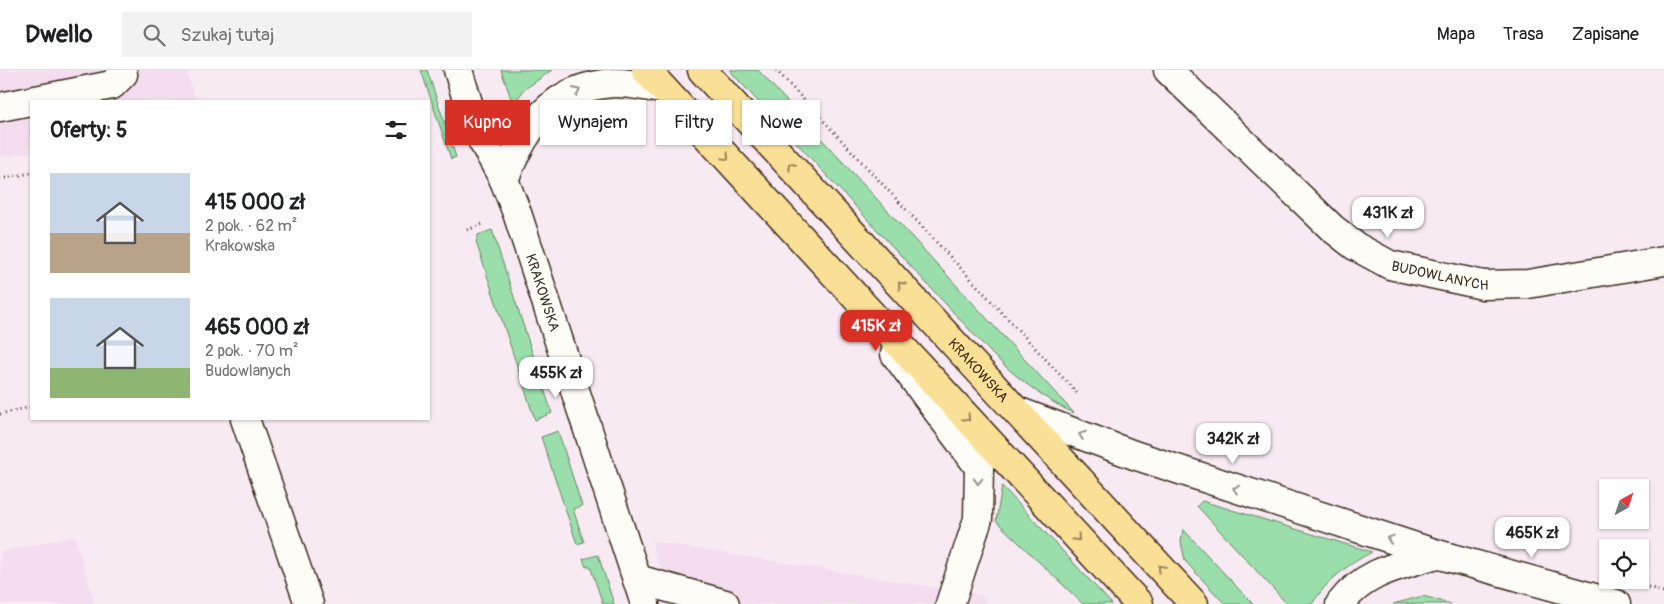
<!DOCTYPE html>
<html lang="pl">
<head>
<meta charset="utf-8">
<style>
  :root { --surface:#fff; --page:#f2f2f2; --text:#202124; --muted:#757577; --line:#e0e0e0; --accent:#d93025 }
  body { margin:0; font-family:Pangolin,sans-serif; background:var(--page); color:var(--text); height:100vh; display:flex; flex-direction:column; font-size:19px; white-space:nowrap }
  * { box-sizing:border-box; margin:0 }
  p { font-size:16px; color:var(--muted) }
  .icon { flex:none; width:28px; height:28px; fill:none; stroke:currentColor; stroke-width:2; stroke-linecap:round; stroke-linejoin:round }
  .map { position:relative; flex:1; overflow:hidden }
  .sheet { position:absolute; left:30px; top:30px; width:400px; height:320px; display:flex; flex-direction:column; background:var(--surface); border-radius:0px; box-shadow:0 1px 4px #0004 }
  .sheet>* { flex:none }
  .hud { position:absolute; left:445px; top:30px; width:475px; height:45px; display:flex; gap:10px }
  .needle { width:32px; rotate:40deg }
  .fabs { position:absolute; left:1599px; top:409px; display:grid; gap:10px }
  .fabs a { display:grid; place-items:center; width:50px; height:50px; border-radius:0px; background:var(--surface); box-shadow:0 1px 4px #0004; font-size:25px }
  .price { position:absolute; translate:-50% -42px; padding:0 11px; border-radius:10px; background:#fff; color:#222; font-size:16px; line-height:32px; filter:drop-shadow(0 1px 2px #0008) }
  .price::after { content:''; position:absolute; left:50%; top:30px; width:15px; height:11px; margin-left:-8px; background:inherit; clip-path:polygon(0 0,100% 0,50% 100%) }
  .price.current { background:var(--accent); color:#fff }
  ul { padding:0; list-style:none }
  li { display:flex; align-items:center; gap:15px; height:125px; padding:0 20px }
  li span { display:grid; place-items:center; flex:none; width:140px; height:100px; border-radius:0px; color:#555 }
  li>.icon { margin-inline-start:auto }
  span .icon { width:60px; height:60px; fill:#fffc; stroke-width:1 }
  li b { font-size:21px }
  h2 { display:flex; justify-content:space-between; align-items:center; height:60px; padding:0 20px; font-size:21px }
  .pill { padding:0 18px; border-radius:0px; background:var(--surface); box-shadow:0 1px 4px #0004; font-size:18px; line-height:45px }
  .pill.current { background:var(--accent); color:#fff }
  header { display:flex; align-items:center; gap:30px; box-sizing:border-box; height:70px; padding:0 25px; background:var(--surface); border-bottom:1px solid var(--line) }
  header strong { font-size:24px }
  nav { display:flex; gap:28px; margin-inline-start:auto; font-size:18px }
  .search { width:350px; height:45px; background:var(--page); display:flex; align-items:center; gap:12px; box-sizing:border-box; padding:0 18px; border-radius:0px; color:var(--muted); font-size:19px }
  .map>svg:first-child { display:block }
  .built { fill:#f4ddef }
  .green { fill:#99deab; stroke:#6a8464 }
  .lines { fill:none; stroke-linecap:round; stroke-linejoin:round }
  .minor-casing { stroke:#3b2a1e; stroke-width:31 }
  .major-casing { stroke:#3b2a1e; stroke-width:31 }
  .path { stroke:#3b2a1e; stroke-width:3; stroke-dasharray:1 4; stroke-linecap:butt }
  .minor { stroke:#fdfcf7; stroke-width:28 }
  .major { stroke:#fadf96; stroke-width:28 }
  .oneway { stroke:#9c938a }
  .oneway2 { stroke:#9a845a }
  .labels { text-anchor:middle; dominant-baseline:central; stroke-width:4.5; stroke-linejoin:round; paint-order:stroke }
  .street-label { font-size:14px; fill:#3b2a1e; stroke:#fdfcf7 }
</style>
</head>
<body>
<header>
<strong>Dwello</strong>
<div class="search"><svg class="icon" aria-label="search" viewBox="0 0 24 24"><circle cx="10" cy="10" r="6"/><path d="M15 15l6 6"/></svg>Szukaj tutaj</div>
<nav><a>Mapa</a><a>Trasa</a><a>Zapisane</a></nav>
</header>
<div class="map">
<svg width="1664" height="534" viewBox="0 0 1664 534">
  <rect width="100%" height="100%" fill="#f8eaf2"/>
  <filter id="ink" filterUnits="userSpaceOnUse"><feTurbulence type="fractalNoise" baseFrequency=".02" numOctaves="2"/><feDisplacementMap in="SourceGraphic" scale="10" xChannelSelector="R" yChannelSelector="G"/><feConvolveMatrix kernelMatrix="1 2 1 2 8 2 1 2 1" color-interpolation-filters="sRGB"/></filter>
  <g filter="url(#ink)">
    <g class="built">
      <polygon points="0,0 186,0 196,31 31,31 31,82 0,88"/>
      <polygon points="75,466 95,534 0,534 0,482"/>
      <polygon points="651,471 981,525 988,534 672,534"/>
    </g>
    <g class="green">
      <polygon points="421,0 427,0 456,87 451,89"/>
      <polygon points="501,0 552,0 525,19 513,34"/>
      <path d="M729,0H758L1074,343C1044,330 1015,306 992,284Z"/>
      <polygon points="492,160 552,343 535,350 476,172 478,165"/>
      <polygon points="558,361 582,436 573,439 584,472 577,474 541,367"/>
      <polygon points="1002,416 1112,534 1083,534 996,451"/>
      <path d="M1202,431L1372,482C1347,495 1327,510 1312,534H1287L1197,436Z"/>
      <polygon points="1183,459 1248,529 1253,534 1225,534 1185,491 1181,472"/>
      <polygon points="598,485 614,534 603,534 590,496 586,497 583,489"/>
      <polygon points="1423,526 1451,534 1393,534"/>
    </g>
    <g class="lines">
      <g class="minor-casing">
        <g id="minor">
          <path id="s1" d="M458,0L476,59L504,110L517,143L645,534"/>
          <path id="s2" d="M1168,0L1332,158L1355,176L1390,195L1483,215L1528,214L1664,191"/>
          <polyline points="0,37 112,15 123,4 122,0"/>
          <path d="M504,110C525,57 552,17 613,13C629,12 647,17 663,19"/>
          <polyline points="895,284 979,397 978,449 950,534"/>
          <polyline points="1017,341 1134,385 1437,484 1616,534"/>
          <polyline points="245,349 309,534"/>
          <polyline points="637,509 725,534"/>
          <path d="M1340,534C1365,501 1399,496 1437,484"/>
        </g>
      </g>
      <g class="major-casing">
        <g id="major">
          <polyline points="646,0 1139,534"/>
          <path id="s3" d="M702,0L1194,534"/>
        </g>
      </g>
      <g class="path">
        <polyline points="776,0 1077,323"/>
        <polyline points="0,109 31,103"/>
        <polyline points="467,160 483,154"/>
        <polyline points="0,344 31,337"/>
        <polyline points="1648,517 1664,522"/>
      </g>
      <use href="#minor" class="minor"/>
      <use href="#major" class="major"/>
    </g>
    <defs><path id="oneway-chevron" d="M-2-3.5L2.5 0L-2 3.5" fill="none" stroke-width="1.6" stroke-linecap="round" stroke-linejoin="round" transform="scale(1.25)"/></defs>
    <g class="oneway">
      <use href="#oneway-chevron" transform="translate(577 21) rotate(-24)"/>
      <use href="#oneway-chevron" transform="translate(1082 365) rotate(-159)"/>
      <use href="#oneway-chevron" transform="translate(978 411) rotate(91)"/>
      <use href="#oneway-chevron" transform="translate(1236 419) rotate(-162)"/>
      <use href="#oneway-chevron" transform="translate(1390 469) rotate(-162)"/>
    </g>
    <g class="oneway2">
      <use href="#oneway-chevron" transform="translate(726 87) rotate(47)"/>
      <use href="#oneway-chevron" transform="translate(791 96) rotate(-133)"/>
      <use href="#oneway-chevron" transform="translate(901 215) rotate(-133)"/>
      <use href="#oneway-chevron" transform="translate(967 348) rotate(47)"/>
      <use href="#oneway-chevron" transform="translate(1077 468) rotate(47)"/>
      <use href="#oneway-chevron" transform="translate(1161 498) rotate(-133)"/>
    </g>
  </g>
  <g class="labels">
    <g class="street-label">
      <text stroke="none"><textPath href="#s2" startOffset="348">BUDOWLANYCH</textPath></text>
      <text stroke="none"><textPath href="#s1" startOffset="239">KRAKOWSKA</textPath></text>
      <text stroke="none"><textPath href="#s3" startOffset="408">KRAKOWSKA</textPath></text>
    </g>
  </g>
</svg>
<div class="fabs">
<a><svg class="needle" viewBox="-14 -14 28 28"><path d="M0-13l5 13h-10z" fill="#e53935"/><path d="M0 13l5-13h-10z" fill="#757577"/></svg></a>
<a><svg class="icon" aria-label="locate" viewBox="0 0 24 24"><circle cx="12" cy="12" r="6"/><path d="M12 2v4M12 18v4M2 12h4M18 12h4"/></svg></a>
</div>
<b class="price" style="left:1388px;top:169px">431K zł</b>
<b class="price current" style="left:876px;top:282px">415K zł</b>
<b class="price" style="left:556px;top:329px">455K zł</b>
<b class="price" style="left:1233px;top:395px">342K zł</b>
<b class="price" style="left:1532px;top:489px">465K zł</b>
<div class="hud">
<a class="pill current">Kupno</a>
<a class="pill">Wynajem</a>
<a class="pill">Filtry</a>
<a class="pill">Nowe</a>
</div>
<section class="sheet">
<h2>Oferty: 5<svg class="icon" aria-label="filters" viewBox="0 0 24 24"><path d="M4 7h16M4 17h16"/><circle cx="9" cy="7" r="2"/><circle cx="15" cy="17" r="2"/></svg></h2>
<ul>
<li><span style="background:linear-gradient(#c9d6e8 60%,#b9a48a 0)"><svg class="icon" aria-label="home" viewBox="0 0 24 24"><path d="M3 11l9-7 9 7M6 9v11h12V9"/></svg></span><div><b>415 000 zł</b><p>2 pok. · 62 m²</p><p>Krakowska</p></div></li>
<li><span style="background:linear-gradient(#c9d6e8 70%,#8fb573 0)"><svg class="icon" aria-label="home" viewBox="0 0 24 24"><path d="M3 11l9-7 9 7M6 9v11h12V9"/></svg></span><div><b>465 000 zł</b><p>2 pok. · 70 m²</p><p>Budowlanych</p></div></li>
</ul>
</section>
</div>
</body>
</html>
